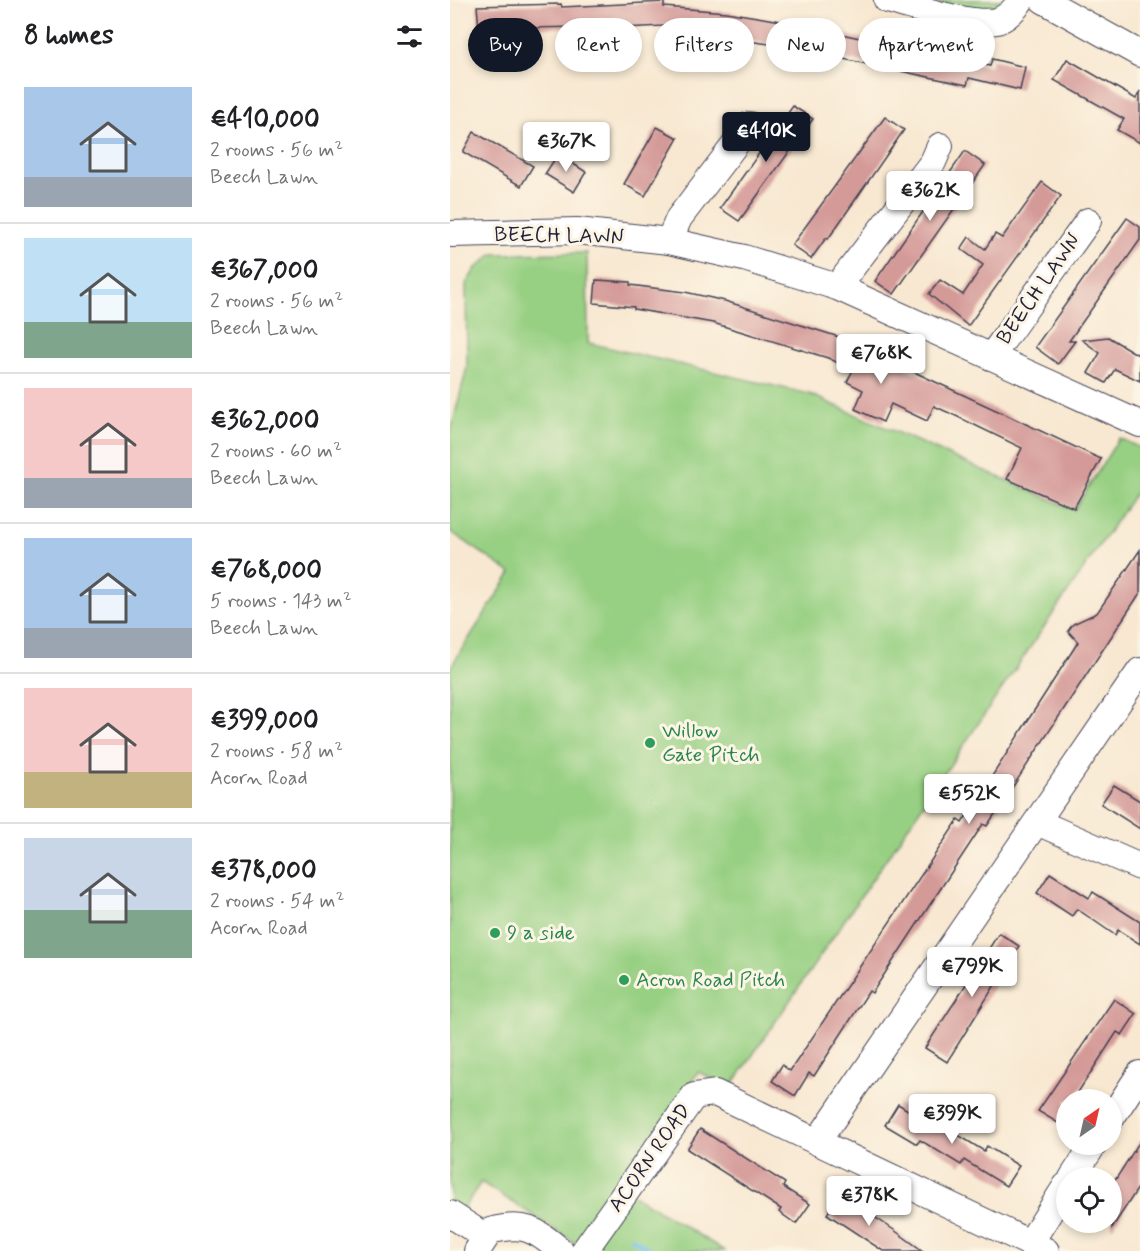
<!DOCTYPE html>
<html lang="en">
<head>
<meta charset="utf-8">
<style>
  :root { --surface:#fff; --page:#f2f2f2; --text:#202124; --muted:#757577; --line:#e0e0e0; --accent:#111827 }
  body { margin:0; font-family:Mynerve,sans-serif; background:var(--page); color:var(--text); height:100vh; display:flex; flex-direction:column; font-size:22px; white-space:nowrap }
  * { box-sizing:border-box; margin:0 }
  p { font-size:20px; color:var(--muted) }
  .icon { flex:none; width:33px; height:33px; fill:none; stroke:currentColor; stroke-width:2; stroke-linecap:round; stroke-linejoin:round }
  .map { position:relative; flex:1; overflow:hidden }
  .drawer { display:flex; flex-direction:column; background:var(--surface); width:450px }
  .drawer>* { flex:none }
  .hud { position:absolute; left:18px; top:18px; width:570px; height:54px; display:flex; gap:12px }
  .needle { width:39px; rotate:34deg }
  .buttons { position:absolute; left:606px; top:1089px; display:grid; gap:12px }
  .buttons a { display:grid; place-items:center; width:66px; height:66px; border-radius:50%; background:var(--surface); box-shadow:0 3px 9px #0003; font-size:30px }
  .price { position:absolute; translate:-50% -51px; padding:0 14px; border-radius:6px; background:#fff; color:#222; font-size:20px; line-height:39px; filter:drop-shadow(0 2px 3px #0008) }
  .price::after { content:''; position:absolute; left:50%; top:36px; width:18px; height:14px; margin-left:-9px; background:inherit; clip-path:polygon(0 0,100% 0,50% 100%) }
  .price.selected { background:var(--accent); color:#fff }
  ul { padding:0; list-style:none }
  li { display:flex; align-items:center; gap:18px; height:150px; padding:0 24px }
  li+li { border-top:2px solid var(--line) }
  li span { display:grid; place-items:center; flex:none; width:168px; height:120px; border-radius:0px; color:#555 }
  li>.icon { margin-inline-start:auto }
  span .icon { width:72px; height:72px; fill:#fffc; stroke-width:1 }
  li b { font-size:26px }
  h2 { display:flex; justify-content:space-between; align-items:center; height:72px; padding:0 24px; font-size:26px }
  .tag { padding:0 21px; border-radius:27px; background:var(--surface); box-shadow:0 3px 9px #0003; font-size:21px; line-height:54px }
  .tag.selected { background:var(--accent); color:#fff }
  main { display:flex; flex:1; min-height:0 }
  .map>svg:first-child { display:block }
  .green { fill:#98d083; stroke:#5d795f; stroke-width:1.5 }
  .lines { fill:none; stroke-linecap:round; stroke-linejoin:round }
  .stream { stroke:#6ebce9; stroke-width:5 }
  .building { fill:#d49a98 }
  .minor-casing { stroke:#424052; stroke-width:28 }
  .minor { stroke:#fff; stroke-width:26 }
  .leisure-dot { fill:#2e9e5b; stroke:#fcf5e5; stroke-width:2 }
  .labels { text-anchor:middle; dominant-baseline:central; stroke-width:6; stroke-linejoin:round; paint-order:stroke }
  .street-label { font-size:21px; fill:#22223b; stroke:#fcf5e5 }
  .leisure-label { font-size:21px; fill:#27864d; stroke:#fcf5e5; text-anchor:start }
</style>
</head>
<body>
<main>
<section class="drawer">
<h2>8 homes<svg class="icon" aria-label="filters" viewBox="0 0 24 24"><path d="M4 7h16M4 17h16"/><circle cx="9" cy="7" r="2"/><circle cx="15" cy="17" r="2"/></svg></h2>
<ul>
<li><span style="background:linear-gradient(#a9c7e8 75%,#9aa5b1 0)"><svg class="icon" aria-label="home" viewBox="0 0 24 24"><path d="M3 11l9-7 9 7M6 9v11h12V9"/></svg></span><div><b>€410,000</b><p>2 rooms · 56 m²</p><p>Beech Lawn</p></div></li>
<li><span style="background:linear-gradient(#bfe0f5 70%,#7fa58c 0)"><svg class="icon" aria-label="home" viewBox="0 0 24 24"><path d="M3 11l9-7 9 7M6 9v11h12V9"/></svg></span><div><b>€367,000</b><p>2 rooms · 56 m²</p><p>Beech Lawn</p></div></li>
<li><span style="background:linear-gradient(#f6c9c9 75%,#9aa5b1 0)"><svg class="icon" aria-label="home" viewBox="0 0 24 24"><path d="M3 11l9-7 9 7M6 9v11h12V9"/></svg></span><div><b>€362,000</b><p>2 rooms · 60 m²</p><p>Beech Lawn</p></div></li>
<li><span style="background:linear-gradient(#a9c7e8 75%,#9aa5b1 0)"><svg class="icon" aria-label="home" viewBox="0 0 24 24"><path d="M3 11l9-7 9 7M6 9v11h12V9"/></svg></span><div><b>€768,000</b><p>5 rooms · 143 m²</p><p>Beech Lawn</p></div></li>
<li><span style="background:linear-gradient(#f6c9c9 70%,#c2b280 0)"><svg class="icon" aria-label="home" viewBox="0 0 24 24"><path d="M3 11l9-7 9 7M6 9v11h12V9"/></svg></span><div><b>€399,000</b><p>2 rooms · 58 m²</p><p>Acorn Road</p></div></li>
<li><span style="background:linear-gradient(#c9d6e8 60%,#7fa58c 0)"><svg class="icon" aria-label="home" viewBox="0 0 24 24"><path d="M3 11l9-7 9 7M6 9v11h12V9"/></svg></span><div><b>€378,000</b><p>2 rooms · 54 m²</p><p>Acorn Road</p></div></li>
</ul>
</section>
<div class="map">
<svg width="690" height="1251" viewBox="0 0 690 1251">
  <rect width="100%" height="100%" fill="#fcf5e5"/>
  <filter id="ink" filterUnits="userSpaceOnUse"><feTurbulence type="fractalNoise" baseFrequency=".0167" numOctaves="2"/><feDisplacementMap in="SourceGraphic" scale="12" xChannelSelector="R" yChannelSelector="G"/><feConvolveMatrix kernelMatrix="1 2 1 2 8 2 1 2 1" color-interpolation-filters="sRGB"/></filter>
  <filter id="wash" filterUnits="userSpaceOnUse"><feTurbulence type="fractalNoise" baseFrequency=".008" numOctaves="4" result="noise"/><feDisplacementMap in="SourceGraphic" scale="24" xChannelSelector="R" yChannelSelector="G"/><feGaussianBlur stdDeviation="1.35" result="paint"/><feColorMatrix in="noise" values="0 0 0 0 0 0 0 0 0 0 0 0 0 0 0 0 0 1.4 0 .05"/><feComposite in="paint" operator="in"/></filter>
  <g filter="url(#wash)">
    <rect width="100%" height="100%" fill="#f8e8d1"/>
    <g class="green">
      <polygon points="472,0 558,0 537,15"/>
      <polygon points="137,253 138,343 359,394 624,510 669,438 690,448 690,486 281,1087 248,1072 172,1188 275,1251 138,1251 31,1182 0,1229 0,668 61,573 0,531 0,434 17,367 16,284 26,268 43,254"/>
    </g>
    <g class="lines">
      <polyline class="stream" points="182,1238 202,1251"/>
    </g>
    <g id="blocks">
      <g class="building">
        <polygon points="214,2 214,7 276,12 331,21 540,66 542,59 575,67 570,90 519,78 517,85 327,45 233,32 234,25 131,30 130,27 29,29 27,6 111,4 112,7"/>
        <polygon points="617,59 686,99 690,91 690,143 667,130 674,119 604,80"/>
        <polygon points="343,106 363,119 289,221 270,208"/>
        <polygon points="435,117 454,130 378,239 376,238 361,259 342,245"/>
        <polygon points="207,127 228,138 195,196 174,184"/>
        <polygon points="24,132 83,166 71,186 13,152"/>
        <polygon points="515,151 535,165 444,294 425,281"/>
        <polygon points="108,154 136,172 124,192 95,174"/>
        <polygon points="592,182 611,196 518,326 479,294 490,280 513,295 533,265 511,249 519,237 535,249 545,234 552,238"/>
        <polygon points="677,218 690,227 690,240 619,341 625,341 608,364 585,347"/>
        <polygon points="146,280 180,282 180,285 235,292 275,301 389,337 651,459 624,508 557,479 572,448 506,416 484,406 477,421 441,404 433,422 405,409 413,390 397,382 403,370 378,358 263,323 184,309 184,307 144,303"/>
        <polygon points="658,337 690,356 690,381 665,369 656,383 638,373 650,353 632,340"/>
        <polygon points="690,550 690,593 537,826 533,824 422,993 419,991 364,1076 359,1073 345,1096 322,1081 332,1065 340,1071 508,820 512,823 623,650 628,642 618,631 623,624 647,613"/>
        <polygon points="664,785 690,801 690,829 651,804"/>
        <polygon points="600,873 639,898 643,892 690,922 690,944 668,930 665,935 627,909 622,916 587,893"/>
        <polygon points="549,933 569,946 497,1062 475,1048"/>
        <polygon points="664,999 686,1014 672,1035 667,1032 623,1100 616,1100 616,1109 608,1123 588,1111"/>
        <polygon points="448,1104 489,1129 492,1125 534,1151 537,1146 569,1166 556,1186 514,1160 511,1165 470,1140 467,1144 435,1125"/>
        <polygon points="250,1129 335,1183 333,1187 360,1204 346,1224 329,1212 331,1209 237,1149"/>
        <polygon points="690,1141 690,1185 662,1228 662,1185"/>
        <polygon points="390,1194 444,1230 473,1251 433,1251 377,1214"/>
      </g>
    </g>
  </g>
  <g filter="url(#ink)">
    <use href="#blocks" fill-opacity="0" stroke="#424052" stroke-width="1.5"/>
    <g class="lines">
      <g class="minor-casing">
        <g id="minor">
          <path d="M437,0C464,7 521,26 547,21C557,18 566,8 571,0"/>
          <polyline points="593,0 690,54"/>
          <polyline points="0,234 127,231 219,241 294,258 387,287 690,424"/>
          <polyline points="219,241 229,218 300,125"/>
          <polyline points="387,287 483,162 490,146"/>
          <polyline points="541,357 638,221"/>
          <polyline points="587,822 690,867"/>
          <polyline points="662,1117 690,1074"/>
          <polyline points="367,1142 690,671"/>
          <polyline points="622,1178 644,1144"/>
          <polyline points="0,1214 36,1237"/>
          <polyline points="580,1243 616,1186"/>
          <path d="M27,1251L40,1231C74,1222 85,1229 111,1251"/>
          <polyline points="134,1251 244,1096 265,1093 596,1251"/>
        </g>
      </g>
      <use href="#minor" class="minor"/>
    </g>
  </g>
  <g class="leisure-dot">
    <circle cx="200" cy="743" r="6"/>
    <circle cx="45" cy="933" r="6"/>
    <circle cx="174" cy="980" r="6"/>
  </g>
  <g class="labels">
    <g class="street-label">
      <text transform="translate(109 236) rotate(1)">BEECH LAWN</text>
      <text transform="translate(589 289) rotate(-55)">BEECH LAWN</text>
      <text transform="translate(200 1158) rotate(-55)">ACORN ROAD</text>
    </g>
    <g class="leisure-label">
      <text x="212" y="731">Willow<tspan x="212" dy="24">Gate Pitch</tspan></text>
      <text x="57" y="933">9 a side</text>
      <text x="186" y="980">Acron Road Pitch</text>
    </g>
  </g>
</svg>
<div class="buttons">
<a><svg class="needle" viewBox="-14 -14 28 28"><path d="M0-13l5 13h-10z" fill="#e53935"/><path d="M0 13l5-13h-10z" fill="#757577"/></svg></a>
<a><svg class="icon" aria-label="locate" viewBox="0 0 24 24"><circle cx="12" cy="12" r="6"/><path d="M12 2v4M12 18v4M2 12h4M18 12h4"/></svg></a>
</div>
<b class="price selected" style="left:316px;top:163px">€410K</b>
<b class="price" style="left:116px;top:173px">€367K</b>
<b class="price" style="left:480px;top:222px">€362K</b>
<b class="price" style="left:431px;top:385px">€768K</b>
<b class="price" style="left:519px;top:825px">€552K</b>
<b class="price" style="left:522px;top:998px">€799K</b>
<b class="price" style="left:502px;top:1145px">€399K</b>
<b class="price" style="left:419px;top:1227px">€378K</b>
<div class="hud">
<a class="tag selected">Buy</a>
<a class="tag">Rent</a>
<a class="tag">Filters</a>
<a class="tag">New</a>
<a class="tag">Apartment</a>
</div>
</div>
</main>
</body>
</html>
